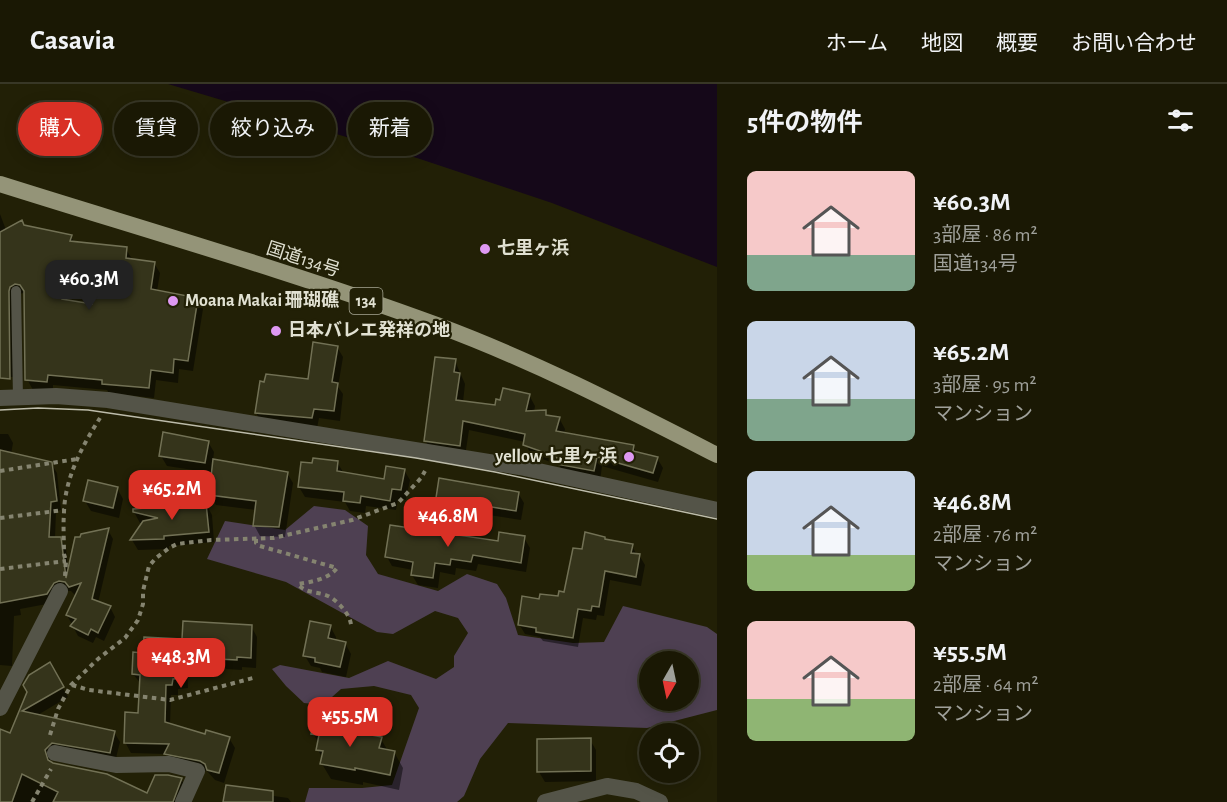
<!DOCTYPE html>
<html lang="ja">
<head>
<meta charset="utf-8">
<style>
  :root { --surface:#1a1804; --page:#272513; --text:#f1f3f6; --muted:#9fa09a; --line:#383726; --accent:#d93025 }
  body { margin:0; font-family:"Alegreya Sans","Noto Sans JP",sans-serif; background:var(--page); color:var(--text); height:100vh; display:flex; flex-direction:column; font-size:22px; white-space:nowrap }
  * { box-sizing:border-box; margin:0 }
  p { font-size:20px; color:var(--muted) }
  .icon { flex:none; width:33px; height:33px; fill:none; stroke:currentColor; stroke-width:2; stroke-linecap:round; stroke-linejoin:round }
  .map { position:relative; flex:1; overflow:hidden }
  .panel { display:flex; flex-direction:column; background:var(--surface); width:510px }
  .panel>* { flex:none }
  .hud { position:absolute; left:18px; top:18px; width:570px; height:54px; display:flex; gap:12px }
  .needle { width:39px; rotate:189deg }
  .fabs { position:absolute; left:639px; top:567px; display:grid; gap:12px }
  .fabs a { display:grid; place-items:center; width:60px; height:60px; border-radius:50%; background:var(--surface); box-shadow:0 3px 15px #0003,0 0 0 2px var(--line); font-size:30px }
  .price { position:absolute; translate:-50% -51px; padding:0 14px; border-radius:12px; background:var(--accent); color:#fff; font-size:20px; line-height:39px; filter:drop-shadow(0 2px 3px #0008) }
  .price::after { content:''; position:absolute; left:50%; top:36px; width:18px; height:14px; margin-left:-9px; background:inherit; clip-path:polygon(0 0,100% 0,50% 100%) }
  .price.current { background:#222; color:#fff }
  ul { padding:0; list-style:none }
  li { display:flex; align-items:center; gap:18px; height:150px; padding:0 30px }
  li span { display:grid; place-items:center; flex:none; width:168px; height:120px; border-radius:9px; color:#555 }
  li>.icon { margin-inline-start:auto }
  span .icon { width:72px; height:72px; fill:#fffc; stroke-width:1 }
  li b { font-size:26px }
  h2 { display:flex; justify-content:space-between; align-items:center; height:72px; padding:0 30px; font-size:26px }
  .chip { padding:0 21px; border-radius:27px; background:var(--surface); box-shadow:0 3px 15px #0003,0 0 0 2px var(--line); font-size:21px; line-height:54px }
  .chip.current { background:var(--accent); color:#fff }
  header { display:flex; align-items:center; gap:36px; box-sizing:border-box; height:84px; padding:0 30px; background:var(--surface); border-bottom:2px solid var(--line) }
  header strong { font-size:28px }
  nav { display:flex; gap:33px; margin-inline-start:auto; font-size:21px }
  main { display:flex; flex:1; min-height:0 }
  .map>svg:first-child { display:block }
  .green { fill:#4e4052; fill-rule:evenodd }
  .water { fill:#150819 }
  .shadow { fill:#0007; fill-rule:evenodd }
  .building { fill:#35341b; stroke:#727155; stroke-width:1.5; fill-rule:evenodd }
  .lines { fill:none; stroke-linecap:round; stroke-linejoin:round }
  .path { stroke:#858470; stroke-width:4; stroke-dasharray:4.5 4.5; stroke-linecap:butt }
  .service { stroke:#545448; stroke-width:10 }
  .minor { stroke:#545448; stroke-width:16 }
  .trunk { stroke:#949478; stroke-width:16 }
  .tram { stroke:#bdbcab; stroke-width:1.5 }
  .poi-dot { fill:#de98f2; stroke:#222006; stroke-width:2 }
  .labels { text-anchor:middle; dominant-baseline:central; stroke-width:4.5; stroke-linejoin:round; paint-order:stroke }
  .shield { fill:#222006; stroke:#a8a795; stroke-width:1.5 }
  .shield-label { font-size:16px; font-weight:bold; fill:#e1e1d2 }
  .poi-label { font-size:18px; font-weight:bold; fill:#e1e1d2; stroke:#222006; text-anchor:start }
  .street-label { font-size:18px; fill:#e1e1d2; stroke:#222006 }
</style>
</head>
<body>
<header>
<strong>Casavia</strong>
<nav><a>ホーム</a><a>地図</a><a>概要</a><a>お問い合わせ</a></nav>
</header>
<main>
<div class="map">
<svg width="717" height="718" viewBox="0 0 717 718">
  <rect width="100%" height="100%" fill="#222006"/>
  <path class="green" d="M314,422L345,426L368,442L366,471L378,490L438,507L467,490L497,500L506,514L518,551L573,559L604,558L623,522L707,543L717,550V626L647,644L508,639L480,675L464,712L457,718H305L309,704H362L392,701L419,624L411,611L374,602L341,605L323,621L304,619L286,602L272,585L280,581L349,594L388,577L436,595L454,583V572L468,549L458,534L435,527L393,550L377,548L286,498L207,475L225,437L285,446ZM650,578H688V616H650Z"/>
  <polygon class="water" points="168,0 717,0 717,183 552,119 417,74"/>
  <g class="shadow">
    <path d="M0,130L6,146L25,143L71,153L75,159L126,165L132,175L154,179L160,189L157,207L197,215L203,225L193,287L179,285L178,299L156,296L154,314L109,309L107,306L53,301V308L33,306L27,295L25,210L23,209L17,211L15,293H0ZM96,192L93,222L65,217L62,198Z"/>
    <polygon points="337,263 343,273 338,303 343,310 340,337 319,334 317,344 262,339 256,329 309,297"/>
    <polygon points="455,277 465,300 463,318 496,323 529,311 535,322 534,328 545,328 548,333 559,334 565,345 564,350 633,362 637,369 657,374 663,384 658,398 602,382 600,397 564,390 559,381 531,371 525,358 469,346 465,372 431,367 425,356"/>
    <polygon points="0,350 8,350 13,359 11,370 51,379 57,389 61,426 56,427 55,454 60,455 66,464 68,487 108,446 113,455 98,519 110,523 115,533 104,557 96,553 93,559 78,552 67,531 76,512 71,507 60,507 52,519 20,525 21,531 14,532 12,582 0,581"/>
    <polygon points="208,358 214,368 213,376 287,389 293,399 285,453 260,452 254,441 256,426 216,421 210,410 213,389 167,382 161,372"/>
    <polygon points="337,378 343,388 386,397 404,386 410,396 406,416 398,415 396,426 366,422 365,429 350,427 345,418 305,413 299,403"/>
    <polygon points="117,404 123,415 119,434 91,427 85,417"/>
    <polygon points="518,409 524,419 521,436 444,424 438,414"/>
    <polygon points="206,420 212,431 214,458 169,462 169,465 138,466 132,456 144,439 140,439 134,428"/>
    <polygon points="524,454 530,464 526,488 478,480 476,487 456,484 455,491 440,488 438,504 418,501 412,491 413,486 392,482 387,473"/>
    <polygon points="606,457 632,462 637,471 639,471 645,481 641,502 610,496 604,532 597,531 596,536 583,534 578,563 543,557 540,553 525,550 519,540 540,517 559,514 565,509 583,467"/>
    <polygon points="251,542 257,553 256,584 242,583 242,586 226,585 222,579 187,577 188,604 178,605 178,611 171,611 170,641 206,652 229,654 235,664 224,699 215,696 207,687 172,680 166,670 131,669 125,658 139,630 141,600 133,590 144,571 183,557"/>
    <polygon points="330,542 336,553 335,557 345,559 351,570 346,593 322,588 320,584 311,582 305,572"/>
    <polygon points="49,580 68,613 36,632 114,648 120,658 115,678 58,668 50,677 50,680 147,711 181,695 187,705 181,718 0,718 0,655 11,651 29,608"/>
    <polygon points="335,634 343,647 381,655 388,667 394,668 403,684 399,706 363,698 363,701 331,695 322,680 323,675 318,666 319,660 313,649"/>
    <polygon points="590,656 596,666 596,697 545,698 539,688"/>
    <polygon points="267,711 288,714 291,718 225,718"/>
  </g>
  <g class="building">
    <path d="M22,136L24,141L72,151L70,157L127,163L126,174L155,178L151,205L198,214L188,277L174,275L173,289L151,286L149,304L102,300V296L48,291L47,298L25,296L24,207L20,201L15,200L10,203L9,207L10,295L0,294V148ZM96,181L92,220L62,215L58,188Z"/>
    <polygon points="313,258 338,262 332,298 338,299 334,327 314,325 312,334 255,329 260,297 264,298 266,290 308,295"/>
    <polygon points="435,273 456,275 454,288 460,289 456,316 495,321 496,315 500,316 503,304 530,310 526,327 546,326 546,331 560,333 556,347 634,361 633,367 658,373 653,389 597,373 594,387 556,380 557,373 523,361 525,350 463,337 460,362 424,357"/>
    <polygon points="163,348 209,357 205,379 159,372"/>
    <polygon points="0,366 52,378 57,417 51,418 49,453 61,453 66,494 75,453 80,453 81,450 109,444 92,515 111,522 98,549 91,545 88,551 70,542 76,535 66,531 81,499 69,503 65,498 59,497 54,499 47,510 0,519"/>
    <polygon points="313,374 338,377 337,387 384,395 386,382 405,385 401,406 392,405 390,417 361,412 360,419 343,417 344,408 298,403 301,378 312,379"/>
    <polygon points="213,375 288,388 279,443 253,442 256,417 209,411"/>
    <polygon points="439,394 519,408 516,427 436,414"/>
    <polygon points="88,396 118,403 113,424 83,417"/>
    <polygon points="206,419 209,448 164,452 164,455 130,456 143,437 158,434 133,428 133,425"/>
    <polygon points="390,441 498,457 499,448 525,452 521,479 473,471 471,478 451,475 450,481 435,479 433,494 411,491 413,478 385,473"/>
    <polygon points="585,448 605,453 605,455 633,460 631,469 640,470 636,493 605,487 599,523 592,522 591,527 578,525 573,554 536,548 536,544 518,541 522,512 539,515 540,510 558,512 559,507 564,508 573,464 582,465"/>
    <polygon points="183,537 252,541 251,574 237,573 237,576 218,575 218,569 182,567 183,594 173,595 172,601 166,601 165,638 205,650 206,646 230,653 219,689 207,686 205,680 200,677 164,670 169,660 124,659 125,628 138,629 140,591 132,590 133,568 143,569 144,553 182,555"/>
    <polygon points="310,537 331,541 328,554 346,558 340,583 315,578 315,574 303,572"/>
    <polygon points="50,578 64,603 22,627 115,647 110,669 52,659 45,666 48,676 53,679 107,690 147,709 155,691 168,691 182,694 173,718 53,718 58,708 22,690 12,718 0,718 0,645 10,649 27,608 23,601 29,591"/>
    <polygon points="316,628 336,632 334,644 382,653 379,664 395,667 390,691 355,684 355,686 320,680 323,667 316,666 319,651 311,650"/>
    <polygon points="591,654 591,687 537,688 537,655"/>
    <polygon points="226,701 273,707 273,718 223,718"/>
  </g>
  <g class="lines">
    <g class="path">
      <polyline points="0,387 77,375"/>
      <polyline points="0,434 64,426"/>
      <path d="M256,455V459L260,462L337,484C329,495 311,498 298,500C305,510 320,507 330,513C339,518 352,533 351,543"/>
      <polyline points="0,485 66,477"/>
      <path d="M65,492L66,477L64,470C64,456 63,442 64,428C65,394 82,362 100,334"/>
      <polyline points="72,601 89,606 170,616 253,594"/>
      <polyline points="50,651 58,625 71,601 98,575 125,554 138,536 143,520 143,507 149,482 156,474 169,464 177,460 211,456 273,454 352,436 398,419 421,394 425,387"/>
      <polyline points="32,718 51,685"/>
    </g>
    <polyline class="service" points="16,207 18,314"/>
    <g class="minor">
      <polyline points="0,314 56,312 108,316 520,383 717,426"/>
      <polyline points="0,624 60,507"/>
      <polyline points="55,669 116,681 169,680 197,687 183,718"/>
      <polyline points="545,718 607,702 636,707 660,718"/>
    </g>
    <path class="trunk" d="M0,100C146,146 293,188 437,241C534,277 625,324 717,371"/>
    <polyline class="tram" points="0,326 38,324 88,326 416,374 495,388 717,435"/>
  </g>
  <g class="poi-dot">
    <circle cx="485" cy="165" r="6"/>
    <circle cx="173" cy="217" r="6"/>
    <circle cx="276" cy="247" r="6"/>
    <circle cx="629" cy="373" r="6"/>
  </g>
  <g class="labels">
    <rect class="shield" x="349.5" y="204" width="33" height="26" rx="4.5"/>
    <g class="shield-label">
      <text x="366" y="217">134</text>
    </g>
    <g class="poi-label">
      <text x="497" y="165">七里ヶ浜</text>
      <text x="185" y="217">Moana Makai 珊瑚礁</text>
      <text x="288" y="247">日本バレエ発祥の地</text>
      <text x="617" y="373" text-anchor="end">yellow 七里ヶ浜</text>
    </g>
    <g class="street-label">
      <text transform="translate(303 176) rotate(18)">国道134号</text>
    </g>
  </g>
</svg>
<div class="fabs">
<a><svg class="needle" viewBox="-14 -14 28 28"><path d="M0-13l5 13h-10z" fill="#e53935"/><path d="M0 13l5-13h-10z" fill="#9fa09a"/></svg></a>
<a><svg class="icon" aria-label="locate" viewBox="0 0 24 24"><circle cx="12" cy="12" r="6"/><path d="M12 2v4M12 18v4M2 12h4M18 12h4"/></svg></a>
</div>
<b class="price current" style="left:89px;top:227px">¥60.3M</b>
<b class="price" style="left:172px;top:437px">¥65.2M</b>
<b class="price" style="left:448px;top:464px">¥46.8M</b>
<b class="price" style="left:181px;top:605px">¥48.3M</b>
<b class="price" style="left:350px;top:664px">¥55.5M</b>
<div class="hud">
<a class="chip current">購入</a>
<a class="chip">賃貸</a>
<a class="chip">絞り込み</a>
<a class="chip">新着</a>
</div>
</div>
<section class="panel">
<h2>5件の物件<svg class="icon" aria-label="filters" viewBox="0 0 24 24"><path d="M4 7h16M4 17h16"/><circle cx="9" cy="7" r="2"/><circle cx="15" cy="17" r="2"/></svg></h2>
<ul>
<li><span style="background:linear-gradient(#f6c9c9 70%,#7fa58c 0)"><svg class="icon" aria-label="home" viewBox="0 0 24 24"><path d="M3 11l9-7 9 7M6 9v11h12V9"/></svg></span><div><b>¥60.3M</b><p>3部屋 · 86 m²</p><p>国道134号</p></div></li>
<li><span style="background:linear-gradient(#c9d6e8 65%,#7fa58c 0)"><svg class="icon" aria-label="home" viewBox="0 0 24 24"><path d="M3 11l9-7 9 7M6 9v11h12V9"/></svg></span><div><b>¥65.2M</b><p>3部屋 · 95 m²</p><p>マンション</p></div></li>
<li><span style="background:linear-gradient(#c9d6e8 70%,#8fb573 0)"><svg class="icon" aria-label="home" viewBox="0 0 24 24"><path d="M3 11l9-7 9 7M6 9v11h12V9"/></svg></span><div><b>¥46.8M</b><p>2部屋 · 76 m²</p><p>マンション</p></div></li>
<li><span style="background:linear-gradient(#f6c9c9 65%,#8fb573 0)"><svg class="icon" aria-label="home" viewBox="0 0 24 24"><path d="M3 11l9-7 9 7M6 9v11h12V9"/></svg></span><div><b>¥55.5M</b><p>2部屋 · 64 m²</p><p>マンション</p></div></li>
</ul>
</section>
</main>
</body>
</html>
